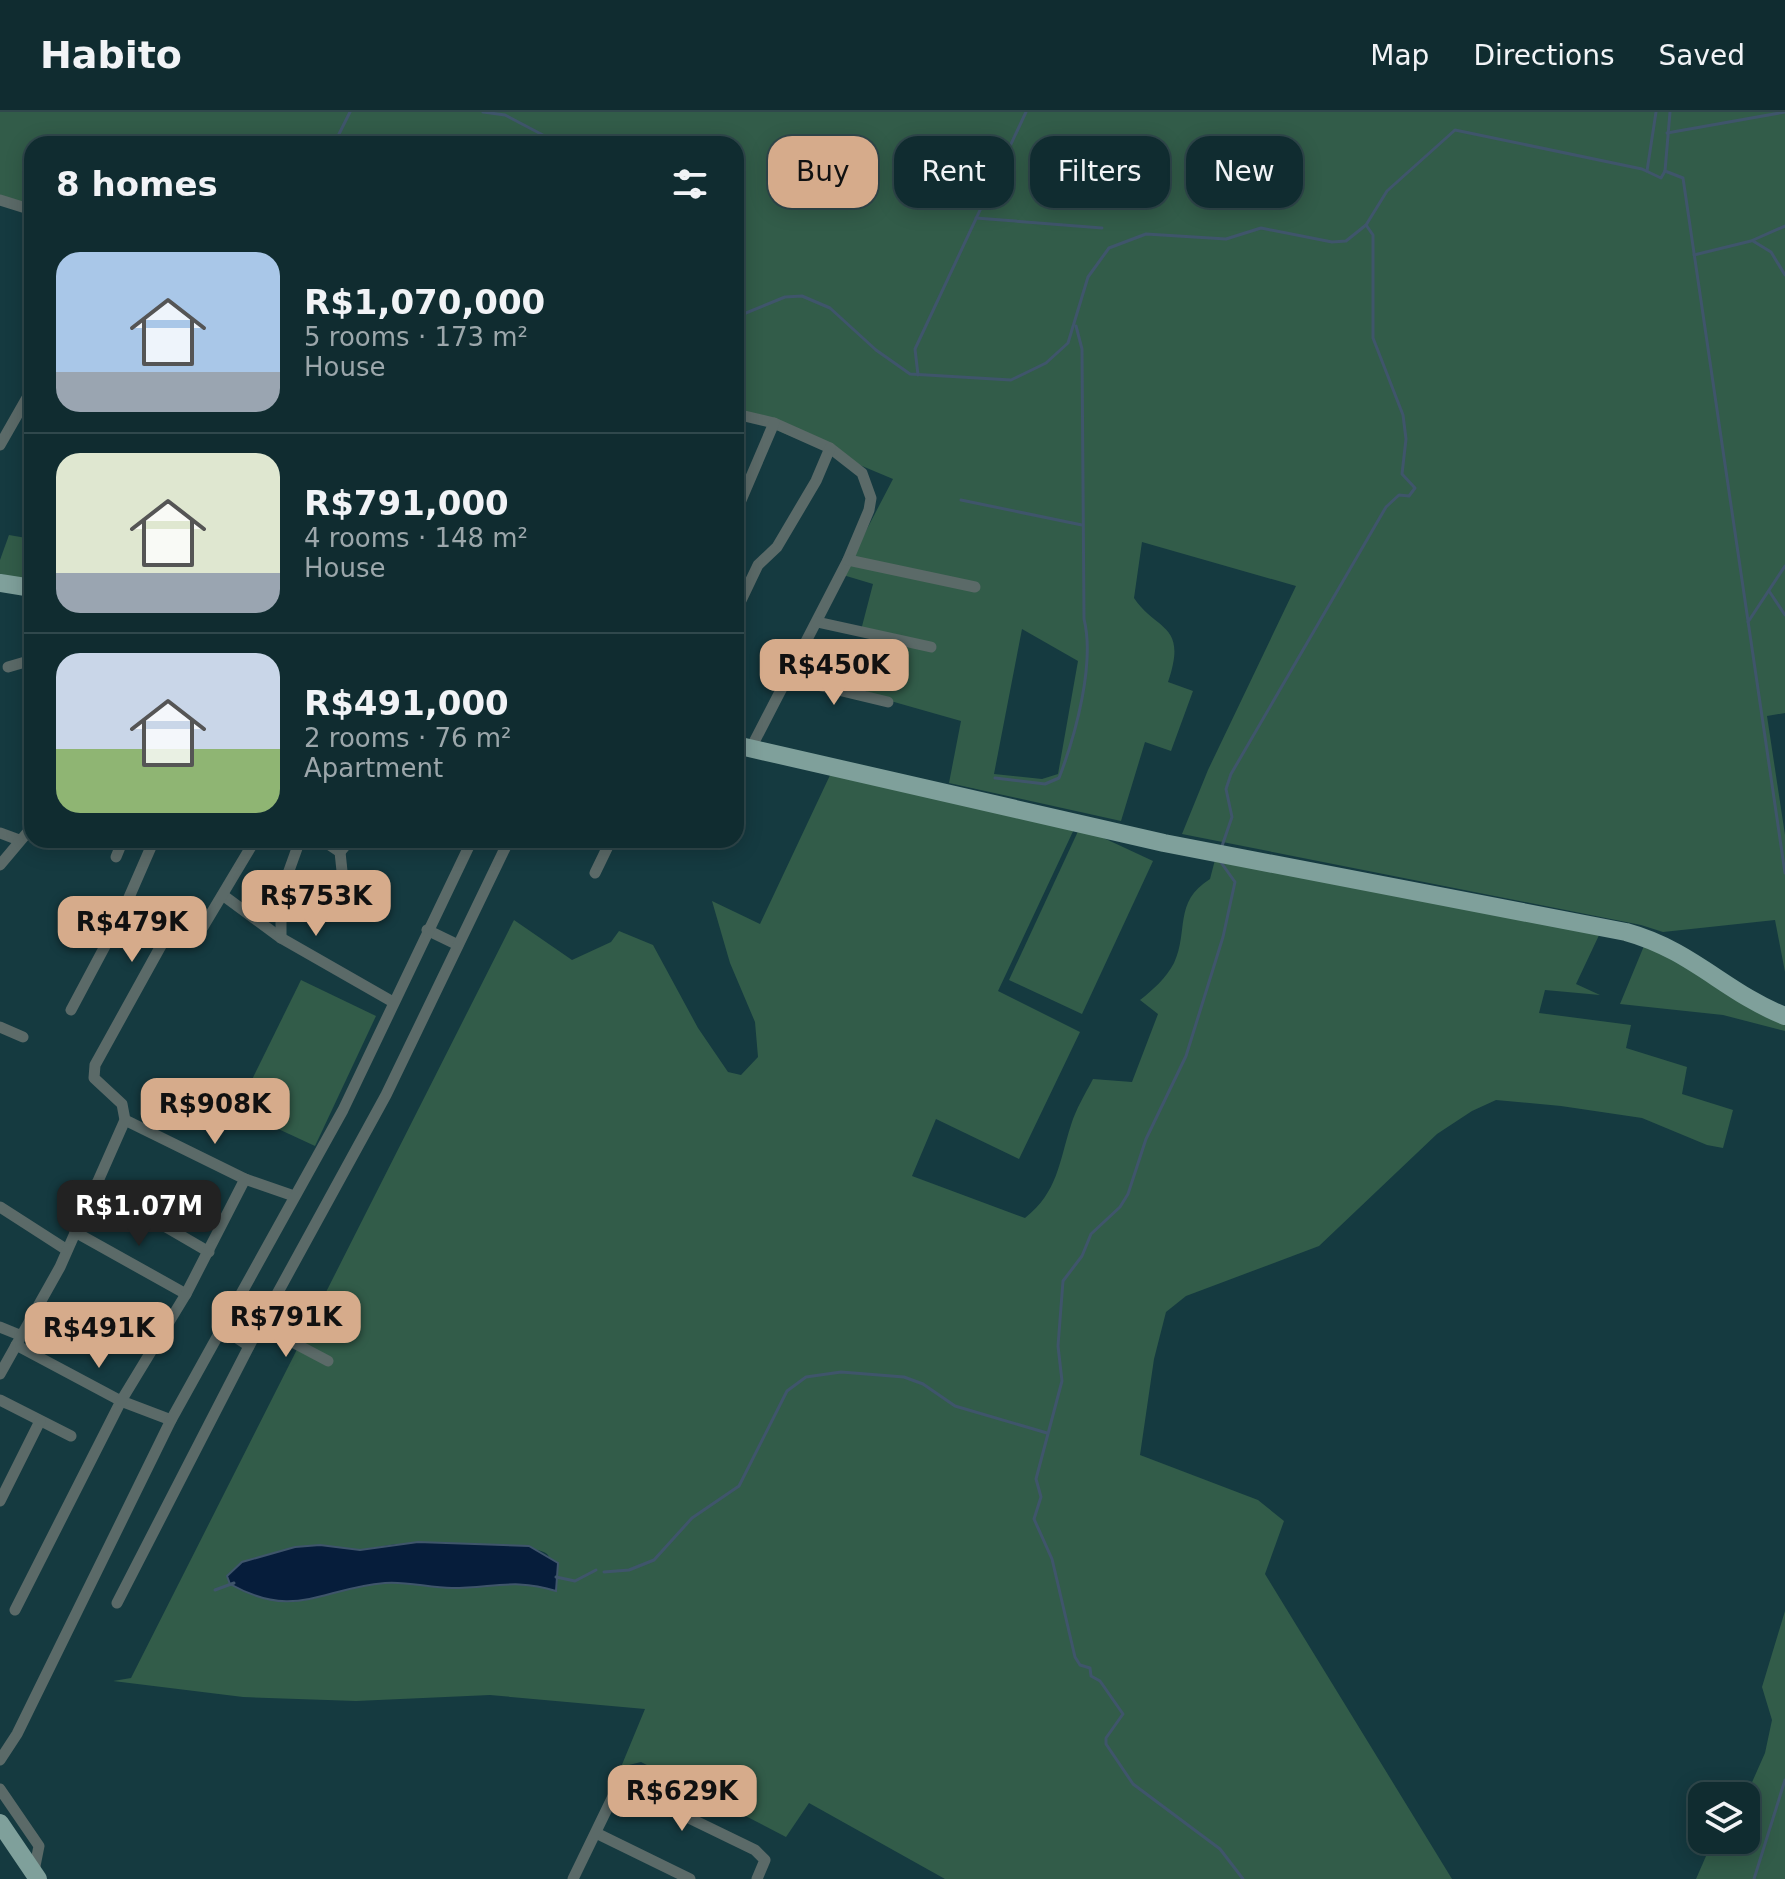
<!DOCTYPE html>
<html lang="en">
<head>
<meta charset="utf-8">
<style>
  :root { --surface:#102c30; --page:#193438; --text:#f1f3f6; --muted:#9ca7ab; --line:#30484c; --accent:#d6ab8b }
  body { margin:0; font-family:"DejaVu Sans",sans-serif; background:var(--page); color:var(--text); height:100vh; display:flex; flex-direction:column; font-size:30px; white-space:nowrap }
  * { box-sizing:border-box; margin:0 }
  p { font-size:26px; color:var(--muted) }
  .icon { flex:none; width:44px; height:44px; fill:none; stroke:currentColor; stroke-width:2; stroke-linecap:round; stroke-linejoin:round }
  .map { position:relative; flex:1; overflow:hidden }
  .side { position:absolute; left:24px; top:24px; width:720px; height:712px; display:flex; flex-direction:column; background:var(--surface); border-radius:24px; box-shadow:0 4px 20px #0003,0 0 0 2px var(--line) }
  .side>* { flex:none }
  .hud { position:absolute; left:768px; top:24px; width:760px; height:72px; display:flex; gap:16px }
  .fabs { position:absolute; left:1688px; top:1670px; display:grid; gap:16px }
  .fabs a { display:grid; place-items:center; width:72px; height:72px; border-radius:16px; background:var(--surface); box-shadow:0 4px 20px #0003,0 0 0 2px var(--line); font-size:40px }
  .price { position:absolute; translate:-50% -68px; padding:0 18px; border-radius:16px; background:var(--accent); color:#111; font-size:26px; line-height:52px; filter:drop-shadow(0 2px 4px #0008) }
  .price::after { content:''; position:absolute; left:50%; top:48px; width:24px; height:18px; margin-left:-12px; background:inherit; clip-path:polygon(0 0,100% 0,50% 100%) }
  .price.selected { background:#222; color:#fff }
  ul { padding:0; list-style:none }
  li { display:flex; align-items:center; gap:24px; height:200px; padding:0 32px }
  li+li { border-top:2px solid var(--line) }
  li span { display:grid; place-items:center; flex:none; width:224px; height:160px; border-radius:24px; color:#555 }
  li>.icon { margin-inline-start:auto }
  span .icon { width:96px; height:96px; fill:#fffc; stroke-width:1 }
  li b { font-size:34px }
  h2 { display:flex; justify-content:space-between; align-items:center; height:96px; padding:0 32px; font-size:34px }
  .tag { padding:0 28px; border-radius:24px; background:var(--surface); box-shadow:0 4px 20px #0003,0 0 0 2px var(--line); font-size:28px; line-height:72px }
  .tag.selected { background:var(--accent); color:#111 }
  header { display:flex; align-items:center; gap:48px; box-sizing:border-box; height:112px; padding:0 40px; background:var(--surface); border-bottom:2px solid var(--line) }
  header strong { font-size:38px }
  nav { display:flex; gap:44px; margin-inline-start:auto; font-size:28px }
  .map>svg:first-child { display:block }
  .green { fill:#325c49; fill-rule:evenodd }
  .water { fill:#061d3b; stroke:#3f556b; stroke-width:2 }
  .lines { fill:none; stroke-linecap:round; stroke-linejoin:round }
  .stream { stroke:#3f556b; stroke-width:3 }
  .street { stroke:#5b6a68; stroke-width:11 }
  .primary { stroke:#7fa09b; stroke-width:18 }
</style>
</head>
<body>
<header>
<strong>Habito</strong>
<nav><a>Map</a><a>Directions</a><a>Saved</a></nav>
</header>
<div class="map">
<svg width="1785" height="1767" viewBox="0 0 1785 1767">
  <rect width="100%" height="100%" fill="#153a40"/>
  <g class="green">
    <path d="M0,0H1785V601L1767,604L1785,723V860L1775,808L1663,820L1641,813L1182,722L1208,658L1296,474L1142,430L1134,486C1157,520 1188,511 1168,570L1193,579L1171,639L1145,630L1121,709L949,671L961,609L866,582L878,529L860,522L873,472L843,463L893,367L736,301V32H32V100L0,93ZM1022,517L1078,549L1058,662L1042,667L994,662Z"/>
    <polygon points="9,423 32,427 32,469 0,462 0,448"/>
    <path d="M832,659L1076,713L998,879L1080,920L1019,1047L936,1007L912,1064L1025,1106C1058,1080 1059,1050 1071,1013C1076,997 1085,982 1093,967L1132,970L1158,902L1140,888C1153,878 1166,866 1174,851C1189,819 1173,790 1210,767L1216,744L1601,819L1576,872L1600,883L1545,878L1539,901L1631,913L1626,936L1687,955L1682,982L1733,998L1723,1036L1707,1033L1642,1006L1561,994L1496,988L1472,999L1437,1022L1319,1134L1186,1184L1166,1200L1154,1247L1140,1343L1258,1388L1284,1409L1265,1462L1452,1767H945L809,1691L786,1725L641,1650L621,1655L645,1597L490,1583L356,1589L243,1585L113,1569L131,1566L514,808L572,848L611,830L619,819L653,833L698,916L728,960L741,963L758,945L755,910L730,851L712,789L760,812ZM396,1432C420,1432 534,1429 547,1442C554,1449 554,1469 556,1479C515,1466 492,1476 452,1476C430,1476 406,1469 384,1471C321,1477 295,1509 230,1472L295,1435L320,1433L360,1438Z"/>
    <polygon points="1080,715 1153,749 1082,902 1009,868"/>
    <polygon points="1646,829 1785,909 1785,919 1723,903 1620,892"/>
    <polygon points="301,868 376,904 315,1034 237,998"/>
    <polygon points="244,1181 264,1191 248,1223 228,1213"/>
    <polygon points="1785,1499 1785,1767 1696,1767 1713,1728 1746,1728 1749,1677 1765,1641 1772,1608 1762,1575"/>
  </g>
  <path class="water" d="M418,1430L529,1434L558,1451L556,1479C515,1466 493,1476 452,1476C430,1476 406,1469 385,1471C321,1476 296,1509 230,1472L227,1464L242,1450L295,1435L320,1433L360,1438Z"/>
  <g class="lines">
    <g class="stream">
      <polyline points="483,0 505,3 560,32"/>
      <polyline points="1667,21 1785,0"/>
      <polyline points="334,32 350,0"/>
      <polyline points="1647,59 1656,0"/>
      <polyline points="1665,59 1683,66 1785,761"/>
      <polyline points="1665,59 1670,0"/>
      <polyline points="976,106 1102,116"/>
      <polyline points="1753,129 1771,140 1785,163"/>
      <polyline points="1694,143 1751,129 1785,114"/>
      <polyline points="736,205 785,185 802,184 830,196 876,238 910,262 1011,268 1046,251 1068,231 1088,165 1109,136 1146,122 1226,127 1261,116 1332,130 1346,129 1366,113 1387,79 1455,18 1642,57 1661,66 1665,59"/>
      <polyline points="918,263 915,237 1026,0"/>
      <polyline points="961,388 1082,413"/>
      <polyline points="1769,479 1785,503"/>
      <polyline points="1748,510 1785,454"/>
      <path d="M995,666L1045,672L1059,666C1076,622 1095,551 1084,507L1082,237L1076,214"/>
      <polyline points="1222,734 1232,705 1226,677 1231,662 1386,395 1399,383 1409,384 1415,376 1402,362 1406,327 1403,303 1373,226 1373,123 1366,113"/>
      <polyline points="1220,749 1235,770 1223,825 1186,944 1146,1027 1128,1082 1120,1095 1091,1122 1082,1144 1063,1169 1058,1234 1062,1269 1036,1367 1041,1385 1034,1407 1052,1447 1075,1545 1080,1553 1090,1556 1091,1564 1100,1569 1123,1602 1106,1626 1106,1632 1133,1672 1220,1737 1243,1767"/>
      <polyline points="604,1460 629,1458 654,1448 692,1406 739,1374 787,1279 806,1265 841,1260 904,1265 923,1272 955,1294 1047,1321"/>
      <polyline points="556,1465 575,1469 596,1458"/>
      <polyline points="215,1478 234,1471"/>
      <polyline points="1754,1767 1785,1668"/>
    </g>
    <g class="street">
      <polyline points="0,88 32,98"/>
      <polyline points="736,302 774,311 830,336 862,361 871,386 869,398 848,448 751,636"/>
      <polyline points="0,333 32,277"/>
      <polyline points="736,400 774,311"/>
      <polyline points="848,448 975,475"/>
      <polyline points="736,499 758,453 777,435 816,369 830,336"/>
      <polyline points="817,510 931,535"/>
      <polyline points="8,555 32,548"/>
      <polyline points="788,566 888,590"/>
      <polyline points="0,721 19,728"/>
      <polyline points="322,728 340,740 342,759 338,779"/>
      <polyline points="340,740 350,728"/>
      <polyline points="116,745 123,728"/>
      <polyline points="0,753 32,715"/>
      <polyline points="595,761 611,728"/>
      <polyline points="224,784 281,826 393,890"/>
      <polyline points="427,818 458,833"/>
      <polyline points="281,826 281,781 300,728"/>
      <polyline points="71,898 120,806 154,728"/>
      <polyline points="0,915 23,925"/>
      <polyline points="125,1008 245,1067 294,1084"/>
      <polyline points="94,1073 209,1140"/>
      <polyline points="0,1095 67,1138"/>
      <polyline points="75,1120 186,1182"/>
      <polyline points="260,1213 328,1249"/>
      <polyline points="0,1215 22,1224"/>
      <polyline points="223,1217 249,1234"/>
      <polyline points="16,1233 121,1289 171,1308"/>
      <polyline points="0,1262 60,1155 125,1008 122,992 94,966 95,953 168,821 176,817 194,821 203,815 255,728"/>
      <polyline points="0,1288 71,1324"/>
      <polyline points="0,1389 40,1309"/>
      <polyline points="117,1491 260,1213 386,983 509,728"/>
      <polyline points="15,1498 121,1289 186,1182 245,1067"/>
      <polyline points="0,1648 17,1622 171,1308 343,998 472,728"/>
      <polyline points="0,1677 39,1734 34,1759"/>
      <polyline points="596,1721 690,1767"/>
      <polyline points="573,1767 619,1672 755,1738 765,1748 757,1767"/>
    </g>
    <g class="primary">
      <polyline points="0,471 32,476"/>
      <path d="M736,633L1164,731L1626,820C1692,838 1726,881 1785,904"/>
      <polyline points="0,1711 38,1767"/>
    </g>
  </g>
</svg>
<div class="fabs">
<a><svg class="icon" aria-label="layers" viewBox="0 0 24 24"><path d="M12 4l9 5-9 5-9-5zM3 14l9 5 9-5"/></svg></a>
</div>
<b class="price" style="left:834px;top:595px">R$450K</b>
<b class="price" style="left:316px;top:826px">R$753K</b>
<b class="price" style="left:132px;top:852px">R$479K</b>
<b class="price" style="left:215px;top:1034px">R$908K</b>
<b class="price selected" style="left:139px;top:1136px">R$1.07M</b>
<b class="price" style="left:286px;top:1247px">R$791K</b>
<b class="price" style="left:99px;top:1258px">R$491K</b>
<b class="price" style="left:682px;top:1721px">R$629K</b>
<div class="hud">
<a class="tag selected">Buy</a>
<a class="tag">Rent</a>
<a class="tag">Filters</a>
<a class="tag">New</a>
</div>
<section class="side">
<h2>8 homes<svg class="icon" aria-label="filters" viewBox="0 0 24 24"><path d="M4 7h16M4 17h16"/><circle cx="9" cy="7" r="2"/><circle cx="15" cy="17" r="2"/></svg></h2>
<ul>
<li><span style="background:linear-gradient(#a9c7e8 75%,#9aa5b1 0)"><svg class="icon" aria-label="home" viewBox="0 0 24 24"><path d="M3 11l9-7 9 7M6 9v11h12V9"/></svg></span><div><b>R$1,070,000</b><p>5 rooms · 173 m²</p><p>House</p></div></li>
<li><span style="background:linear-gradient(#dfe7d0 75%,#9aa5b1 0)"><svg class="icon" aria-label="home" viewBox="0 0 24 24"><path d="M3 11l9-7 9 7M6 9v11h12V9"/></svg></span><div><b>R$791,000</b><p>4 rooms · 148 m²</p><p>House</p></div></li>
<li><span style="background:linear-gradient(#c9d6e8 60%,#8fb573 0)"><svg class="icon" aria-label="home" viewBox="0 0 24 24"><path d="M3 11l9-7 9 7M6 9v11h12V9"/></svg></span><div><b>R$491,000</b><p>2 rooms · 76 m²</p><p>Apartment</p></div></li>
</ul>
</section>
</div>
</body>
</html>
